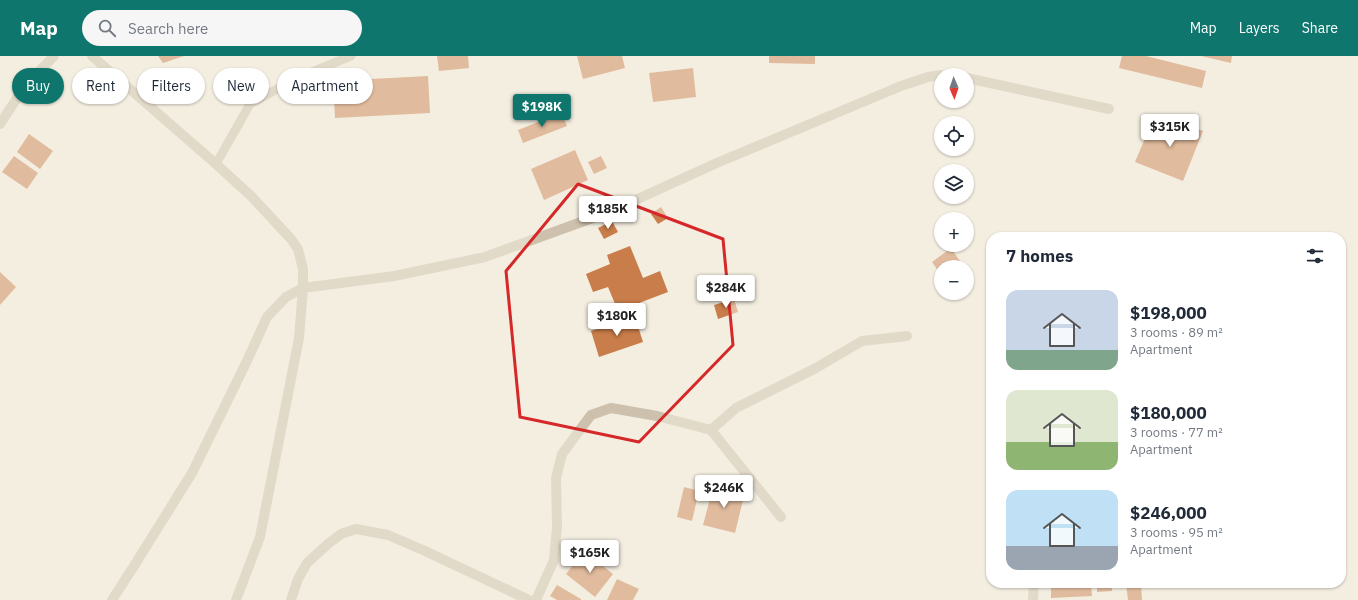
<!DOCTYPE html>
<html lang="en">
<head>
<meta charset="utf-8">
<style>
  :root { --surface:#fff; --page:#f6f6f7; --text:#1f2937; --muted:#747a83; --accent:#0f766e }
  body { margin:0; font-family:"IBM Plex Sans",sans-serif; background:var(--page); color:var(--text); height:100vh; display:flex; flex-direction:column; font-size:15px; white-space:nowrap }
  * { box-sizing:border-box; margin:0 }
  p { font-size:13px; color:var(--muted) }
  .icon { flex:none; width:22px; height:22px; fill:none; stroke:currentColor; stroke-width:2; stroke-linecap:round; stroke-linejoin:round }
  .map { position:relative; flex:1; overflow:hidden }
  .details { position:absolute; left:986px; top:176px; width:360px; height:356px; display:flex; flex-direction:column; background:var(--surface); border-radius:16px; box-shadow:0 1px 3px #0004 }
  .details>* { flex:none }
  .hud { position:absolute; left:12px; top:12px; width:380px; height:36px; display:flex; gap:8px }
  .needle { width:26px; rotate:178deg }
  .controls { position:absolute; left:934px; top:12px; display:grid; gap:8px }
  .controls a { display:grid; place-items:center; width:40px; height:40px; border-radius:50%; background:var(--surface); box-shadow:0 1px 3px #0004; font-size:20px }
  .price { position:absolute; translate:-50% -34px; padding:0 9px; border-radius:4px; background:#fff; color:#222; font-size:13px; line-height:26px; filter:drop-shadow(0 1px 2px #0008) }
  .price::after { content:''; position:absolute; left:50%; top:24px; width:12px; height:9px; margin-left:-6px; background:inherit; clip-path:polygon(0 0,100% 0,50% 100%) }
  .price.on { background:var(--accent); color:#fff }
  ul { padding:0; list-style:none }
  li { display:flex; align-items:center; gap:12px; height:100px; padding:0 20px }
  li span { display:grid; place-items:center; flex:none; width:112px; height:80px; border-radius:12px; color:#555 }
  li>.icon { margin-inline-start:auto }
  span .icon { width:48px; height:48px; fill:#fffc; stroke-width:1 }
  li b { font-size:17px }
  h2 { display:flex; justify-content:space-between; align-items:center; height:48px; padding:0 20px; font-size:17px }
  .chip { padding:0 14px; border-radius:18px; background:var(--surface); box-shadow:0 1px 3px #0004; font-size:14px; line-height:36px }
  .chip.on { background:var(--accent); color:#fff }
  header { display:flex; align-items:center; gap:24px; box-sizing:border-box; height:56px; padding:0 20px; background:var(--accent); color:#fff }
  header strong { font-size:19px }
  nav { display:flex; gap:22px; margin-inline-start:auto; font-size:14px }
  .search { width:280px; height:36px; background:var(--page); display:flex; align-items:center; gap:10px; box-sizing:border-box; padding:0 14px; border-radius:22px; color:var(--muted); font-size:15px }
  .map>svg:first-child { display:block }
  .building { fill:#c97d4a }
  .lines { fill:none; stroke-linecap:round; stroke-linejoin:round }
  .lane { stroke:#cdc0ac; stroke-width:9 }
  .street { stroke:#cdc0ac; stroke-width:10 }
  .marked { fill:none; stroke:#d62828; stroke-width:3; stroke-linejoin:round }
</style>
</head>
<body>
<header>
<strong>Map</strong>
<div class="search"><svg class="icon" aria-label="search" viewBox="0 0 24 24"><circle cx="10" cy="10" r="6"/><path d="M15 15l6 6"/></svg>Search here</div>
<nav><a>Map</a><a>Layers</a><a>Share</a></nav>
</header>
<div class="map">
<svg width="1358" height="544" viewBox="0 0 1358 544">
  <rect width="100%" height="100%" fill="#f4eee1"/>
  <g class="building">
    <polygon points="158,0 184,0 163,7"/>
    <polygon points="437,0 468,0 469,12 439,15"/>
    <polygon points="577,0 622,0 625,12 583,23"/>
    <polygon points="769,0 815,0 815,8 769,7"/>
    <polygon points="1122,0 1146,0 1206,15 1202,32 1119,12"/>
    <polygon points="1201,0 1232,0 1231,7"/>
    <polygon points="693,12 696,41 653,46 649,17"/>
    <polygon points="428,20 430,57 335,62 333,25"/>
    <polygon points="561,57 567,70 523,87 518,74"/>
    <polygon points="1162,59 1203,75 1183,125 1135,106 1151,68 1156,71"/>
    <polygon points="29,78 53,95 40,113 17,96"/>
    <polygon points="575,94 588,124 544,144 531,113"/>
    <polygon points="14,100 38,117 27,133 2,116"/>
    <polygon points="601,100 607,112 594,118 588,106"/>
    <polygon points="661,151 668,162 658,168 651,158"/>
    <polygon points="612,165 618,176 604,183 598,172"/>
    <polygon points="630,190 643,222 660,215 668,236 618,255 608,231 593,236 586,218 610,208 607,199"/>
    <polygon points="951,192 962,208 958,211 941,211 941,219 932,206"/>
    <polygon points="0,216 16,231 0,249"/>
    <polygon points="734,243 738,256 718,263 714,249"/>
    <polygon points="635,261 643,286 599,301 591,275"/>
    <polygon points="714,428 745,436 735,477 703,469"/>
    <polygon points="684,431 699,435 692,465 677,461"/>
    <polygon points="584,495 613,518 595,541 566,518"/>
    <polygon points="617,523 639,533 633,544 607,544"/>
    <polygon points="1051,527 1091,527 1092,540 1051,542"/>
    <polygon points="1097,527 1112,527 1112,535 1097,536"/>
    <polygon points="1126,527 1141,527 1142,544 1128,544"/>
    <polygon points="557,529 581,543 581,544 557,544 550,540"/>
  </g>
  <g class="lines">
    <polyline class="lane" points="216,108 250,48 297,22 351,0"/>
    <g class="street">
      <polyline points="92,0 216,108 251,140 291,183 298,193 303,213 303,232 299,282 260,481 236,544"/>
      <polyline points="967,22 1109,53"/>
      <polyline points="0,68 25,30 54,0"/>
      <polyline points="711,374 736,352 816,312 862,285 907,280"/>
      <polyline points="112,544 134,510 192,417 246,307 267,261 286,241 303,232 394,220 485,201 609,156 719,106 901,30 928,21 941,19"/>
      <polyline points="291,544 298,523 307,507 329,487 341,478 356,473 388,479 425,495 529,544"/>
      <polyline points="536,544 554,504 557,471 556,422 562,398 591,359 611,352 657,360 711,374 781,461"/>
      <polyline points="1033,544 1034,527"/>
    </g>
  </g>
  <path d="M0 0H1358V544H0ZM578,128L723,183L733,289L639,386L520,361L506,215Z" fill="#f4eee1" fill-opacity=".55" fill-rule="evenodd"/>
  <path class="marked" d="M578,128L723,183L733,289L639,386L520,361L506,215Z"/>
</svg>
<div class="controls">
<a><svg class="needle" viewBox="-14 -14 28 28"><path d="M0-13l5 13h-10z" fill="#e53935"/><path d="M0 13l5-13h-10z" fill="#747a83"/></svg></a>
<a><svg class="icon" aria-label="locate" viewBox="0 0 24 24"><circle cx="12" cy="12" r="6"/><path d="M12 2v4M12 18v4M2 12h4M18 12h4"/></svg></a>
<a><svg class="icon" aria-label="layers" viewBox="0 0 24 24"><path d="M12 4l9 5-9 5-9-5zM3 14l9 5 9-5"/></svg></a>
<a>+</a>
<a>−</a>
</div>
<b class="price on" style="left:542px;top:72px">$198K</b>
<b class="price" style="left:1170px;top:92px">$315K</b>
<b class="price" style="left:608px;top:174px">$185K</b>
<b class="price" style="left:726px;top:253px">$284K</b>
<b class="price" style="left:617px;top:281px">$180K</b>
<b class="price" style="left:724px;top:453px">$246K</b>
<b class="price" style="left:590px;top:518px">$165K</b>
<div class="hud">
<a class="chip on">Buy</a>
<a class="chip">Rent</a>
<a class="chip">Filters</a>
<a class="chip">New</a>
<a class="chip">Apartment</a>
</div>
<section class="details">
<h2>7 homes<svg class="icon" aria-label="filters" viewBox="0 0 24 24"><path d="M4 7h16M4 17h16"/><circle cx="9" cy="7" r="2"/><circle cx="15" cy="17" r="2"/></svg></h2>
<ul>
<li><span style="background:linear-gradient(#c9d6e8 75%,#7fa58c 0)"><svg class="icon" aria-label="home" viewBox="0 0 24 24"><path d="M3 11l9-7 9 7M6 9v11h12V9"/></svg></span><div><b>$198,000</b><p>3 rooms · 89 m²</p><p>Apartment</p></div></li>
<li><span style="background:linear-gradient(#dfe7d0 65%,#8fb573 0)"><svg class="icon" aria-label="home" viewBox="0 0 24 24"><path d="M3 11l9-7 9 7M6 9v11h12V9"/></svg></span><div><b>$180,000</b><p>3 rooms · 77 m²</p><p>Apartment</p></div></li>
<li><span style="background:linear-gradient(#bfe0f5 70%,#9aa5b1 0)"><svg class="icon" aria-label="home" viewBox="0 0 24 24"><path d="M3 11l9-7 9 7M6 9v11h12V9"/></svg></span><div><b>$246,000</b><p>3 rooms · 95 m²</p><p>Apartment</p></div></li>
</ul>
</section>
</div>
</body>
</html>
